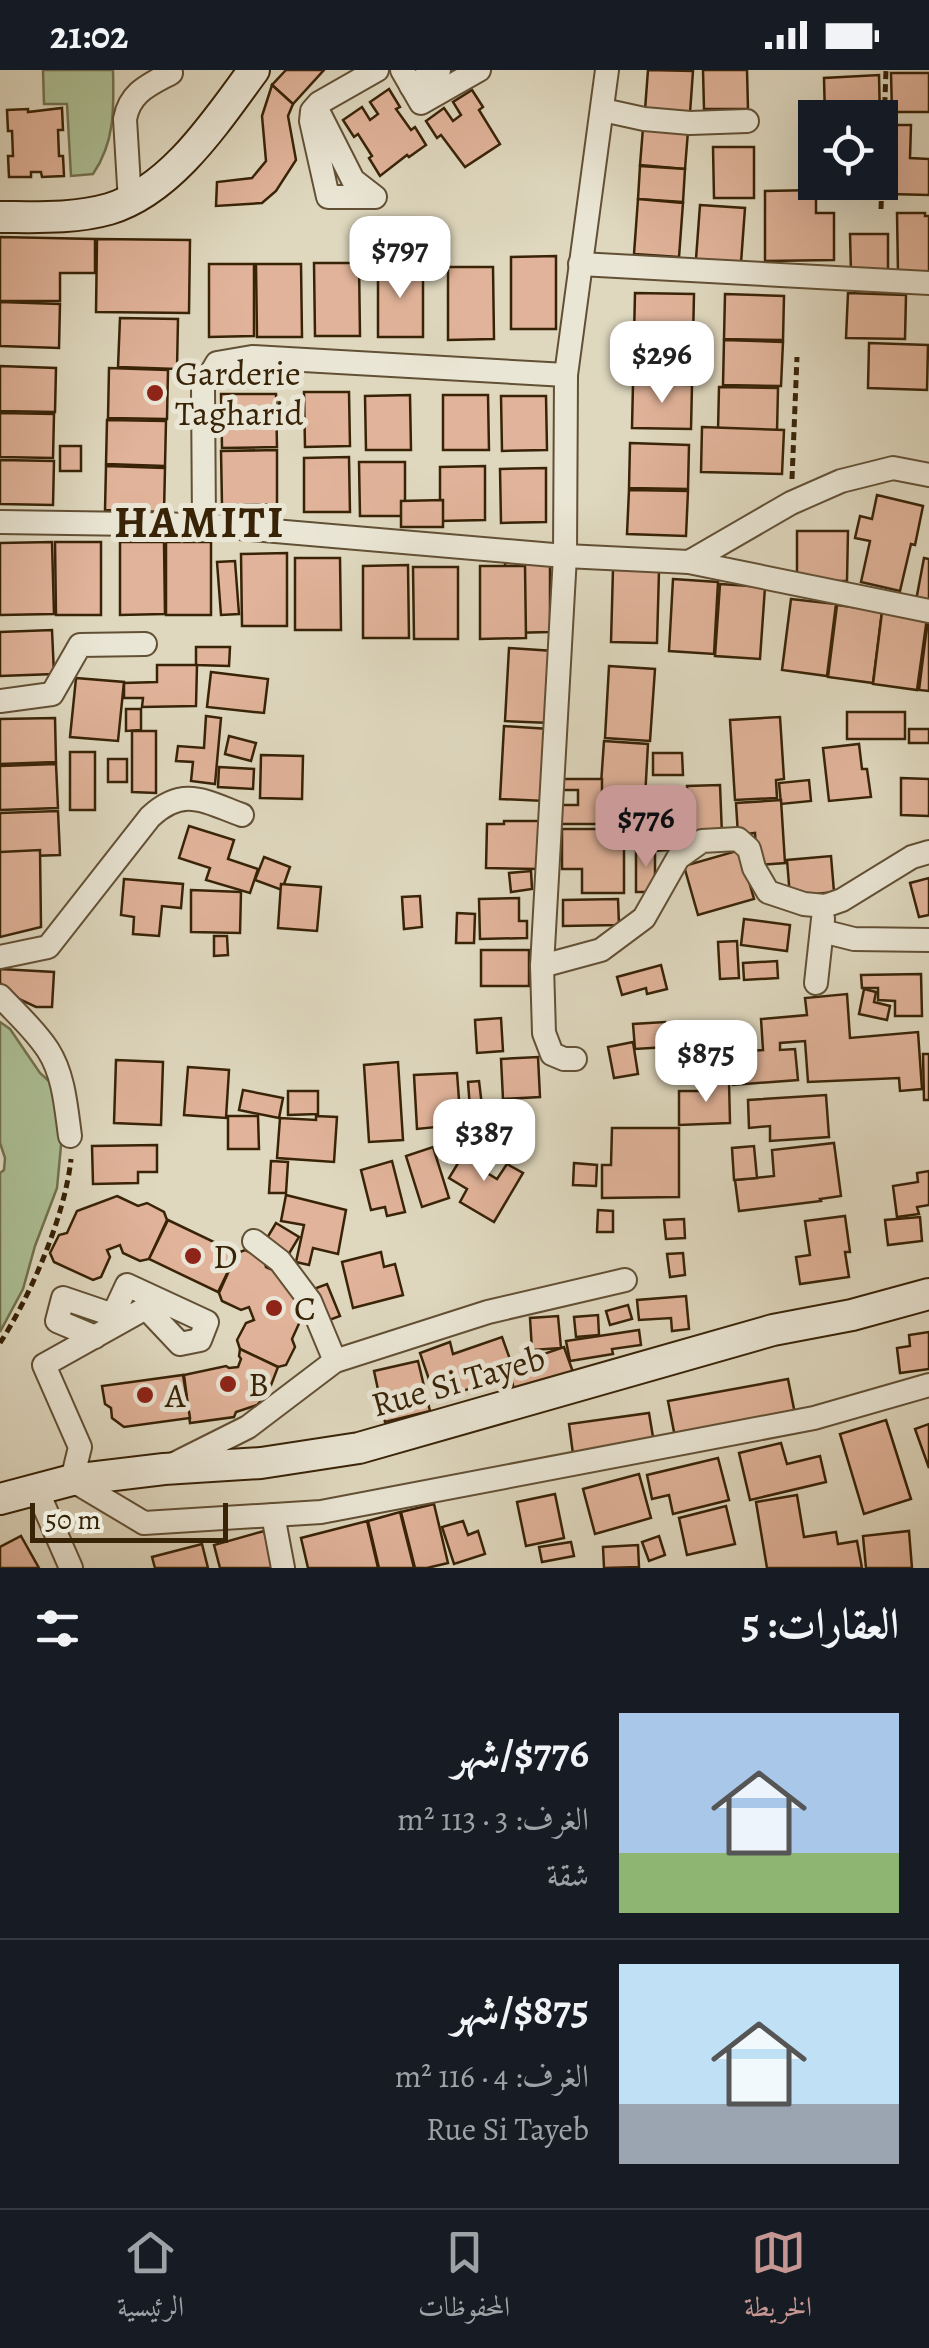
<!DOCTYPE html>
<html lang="ar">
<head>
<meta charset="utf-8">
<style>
  :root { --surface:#171b24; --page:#20242c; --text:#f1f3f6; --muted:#9ea1a6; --line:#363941; --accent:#c59692 }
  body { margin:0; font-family:Alegreya,Amiri,serif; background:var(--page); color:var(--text); direction:rtl; height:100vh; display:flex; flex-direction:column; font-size:38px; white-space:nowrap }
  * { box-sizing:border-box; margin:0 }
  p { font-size:32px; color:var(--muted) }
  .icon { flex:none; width:55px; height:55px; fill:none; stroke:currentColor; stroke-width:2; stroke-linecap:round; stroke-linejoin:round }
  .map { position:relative; height:1498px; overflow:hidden; direction:ltr }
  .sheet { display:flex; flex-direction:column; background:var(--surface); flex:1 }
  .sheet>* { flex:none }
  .tools { position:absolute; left:798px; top:30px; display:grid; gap:20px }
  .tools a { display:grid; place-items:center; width:100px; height:100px; border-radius:0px; background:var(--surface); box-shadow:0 10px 40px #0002; font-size:50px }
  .scale { position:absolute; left:30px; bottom:25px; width:198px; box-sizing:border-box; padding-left:10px; border:5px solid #382307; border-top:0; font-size:28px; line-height:35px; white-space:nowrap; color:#382307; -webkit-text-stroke:8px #eae6d5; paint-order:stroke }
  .price { position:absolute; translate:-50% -85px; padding:0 22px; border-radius:20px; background:#fff; color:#222; font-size:32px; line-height:65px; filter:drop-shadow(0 2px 5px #0008) }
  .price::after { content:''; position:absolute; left:50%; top:60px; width:30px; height:22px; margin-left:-15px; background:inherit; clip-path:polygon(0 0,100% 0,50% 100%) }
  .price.current { background:var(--accent); color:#111 }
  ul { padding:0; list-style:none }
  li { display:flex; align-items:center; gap:30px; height:250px; padding:0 30px }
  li+li { border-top:2px solid var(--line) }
  li span { display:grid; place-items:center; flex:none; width:280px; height:200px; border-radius:0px; color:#555 }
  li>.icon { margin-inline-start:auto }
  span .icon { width:120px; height:120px; fill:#fffc; stroke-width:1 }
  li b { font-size:42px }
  h2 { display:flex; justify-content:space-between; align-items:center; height:120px; padding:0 30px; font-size:42px }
  .status { display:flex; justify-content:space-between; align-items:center; height:70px; padding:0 50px; background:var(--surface); direction:ltr }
  .status svg { height:28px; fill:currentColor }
  .menu { display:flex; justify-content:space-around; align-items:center; height:140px; border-top:2px solid var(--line); background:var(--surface); font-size:28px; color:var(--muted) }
  .menu a { display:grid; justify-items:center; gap:5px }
  .menu .current { color:var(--accent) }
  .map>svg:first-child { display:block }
  .green { fill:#adc096; stroke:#72724e; stroke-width:2.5 }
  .building { fill:#e1b39a; stroke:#382307; stroke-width:2.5 }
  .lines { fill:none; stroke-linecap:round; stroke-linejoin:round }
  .minor-casing { stroke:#625035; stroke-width:26 }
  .secondary-casing { stroke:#382307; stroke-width:34 }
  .path { stroke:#382307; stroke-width:5; stroke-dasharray:8 5; stroke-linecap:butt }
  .minor { stroke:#eae6d5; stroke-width:22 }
  .secondary { stroke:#eae6d5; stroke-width:30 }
  .poi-dot { fill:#8f2418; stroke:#eae6d5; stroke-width:4 }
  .labels { text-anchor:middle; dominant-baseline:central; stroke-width:10; stroke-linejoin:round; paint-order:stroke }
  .poi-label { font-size:35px; fill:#382307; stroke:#eae6d5; text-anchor:start }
  .street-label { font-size:35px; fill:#382307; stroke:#eae6d5 }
  .district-label { font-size:45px; font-weight:bold; letter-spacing:2.5px; fill:#382307; stroke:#eae6d5 }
</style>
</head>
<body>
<div class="status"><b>21:02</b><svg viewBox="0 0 49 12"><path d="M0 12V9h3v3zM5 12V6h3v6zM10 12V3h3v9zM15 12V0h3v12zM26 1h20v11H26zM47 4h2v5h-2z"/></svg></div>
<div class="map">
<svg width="929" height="1498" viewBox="0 0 929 1498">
  <rect width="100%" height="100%" fill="#dfd8bf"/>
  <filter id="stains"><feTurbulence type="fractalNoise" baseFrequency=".002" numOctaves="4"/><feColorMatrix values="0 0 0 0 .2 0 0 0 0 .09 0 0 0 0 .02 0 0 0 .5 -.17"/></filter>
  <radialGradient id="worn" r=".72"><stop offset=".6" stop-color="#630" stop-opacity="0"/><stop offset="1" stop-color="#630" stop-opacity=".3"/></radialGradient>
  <g class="green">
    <path d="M43,0H113C114,38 115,72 93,104L71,106L67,34H44Z"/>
    <polygon points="0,952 10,959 40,1003 50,1012 62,1065 57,1118 35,1176 23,1219 0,1262 0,1103 4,1100 5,1088 0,1073"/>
  </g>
  <g class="building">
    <polygon points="286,0 324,0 293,34 272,15"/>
    <polygon points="648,0 693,1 690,43 645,40"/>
    <polygon points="703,0 747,0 748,39 704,39"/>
    <polygon points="891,3 929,3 929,42 892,42"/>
    <polygon points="879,5 880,48 825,48 824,8"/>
    <polygon points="272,15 293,34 288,46 296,90 276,121 262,133 216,136 217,112 252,108 266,91 262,46"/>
    <polygon points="389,19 400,37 396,39 411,60 415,57 426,75 409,87 407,85 380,106 369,88 372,86 358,64 354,67 343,50 362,37 370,50 378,44 370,32"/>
    <polygon points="472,20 483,37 479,40 500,74 465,97 441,65 437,68 426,51 444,38 453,51 461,45 453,32"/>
    <polygon points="62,38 63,60 58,60 59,86 63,86 64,106 42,107 41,102 31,102 31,107 9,107 8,86 13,86 12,61 8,61 7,40 28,39 28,42"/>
    <polygon points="891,55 911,55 910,88 929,89 929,125 890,124"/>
    <polygon points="643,58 688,61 685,99 640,95"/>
    <polygon points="713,77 754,77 754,128 714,128"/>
    <polygon points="640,96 685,99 683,132 638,129"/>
    <polygon points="816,120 816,143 834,143 834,190 765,191 765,121"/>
    <polygon points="638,129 683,133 679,187 634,184"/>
    <polygon points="700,135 745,138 741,193 696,189"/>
    <polygon points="897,143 925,143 925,146 929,146 929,202 898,203"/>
    <polygon points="850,164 888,164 888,202 851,203"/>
    <polygon points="0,167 95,169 95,203 60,203 60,231 0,231"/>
    <polygon points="97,169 190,170 189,243 96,242"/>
    <polygon points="556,186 556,259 511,259 511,187"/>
    <polygon points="314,193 359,193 360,266 315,266"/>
    <polygon points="209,194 254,194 254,266 209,267"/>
    <polygon points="256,194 301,194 302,267 257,267"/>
    <rect x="378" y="195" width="45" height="72"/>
    <polygon points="448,197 493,197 494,269 448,270"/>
    <polygon points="635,223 694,224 693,269 634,267"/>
    <polygon points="848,223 906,225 905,269 846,268"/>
    <polygon points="725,224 784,226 783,270 724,269"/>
    <polygon points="0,232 60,234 59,278 0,276"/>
    <polygon points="120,248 178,249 177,299 118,297"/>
    <polygon points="634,269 692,270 691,315 632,313"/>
    <polygon points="724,270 783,272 781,316 723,315"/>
    <polygon points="869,273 928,275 927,320 868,318"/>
    <polygon points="0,296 56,298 55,342 0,341"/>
    <polygon points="109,298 168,300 167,349 108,348"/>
    <polygon points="633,314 692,315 691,359 632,358"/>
    <polygon points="719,317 778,318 777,362 718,361"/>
    <polygon points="304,322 349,322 350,376 305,377"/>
    <polygon points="221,324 276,324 277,377 222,378"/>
    <polygon points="410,325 411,380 366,380 365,326"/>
    <polygon points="443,325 488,325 489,380 443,380"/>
    <polygon points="501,326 546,326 547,380 502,381"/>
    <polygon points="0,343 54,344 53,388 0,387"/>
    <polygon points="107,350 166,351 165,396 106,394"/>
    <polygon points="702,357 784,360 782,404 701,402"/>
    <polygon points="630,373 689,375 688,419 629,418"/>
    <rect x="60" y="376" width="21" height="25"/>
    <polygon points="277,380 277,434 222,435 221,381"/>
    <polygon points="349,387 350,442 304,442 304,388"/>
    <polygon points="0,390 54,391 53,435 0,434"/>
    <polygon points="359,392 405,392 405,446 360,446"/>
    <polygon points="106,396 165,398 164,442 105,440"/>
    <polygon points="485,396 485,450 440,451 440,397"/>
    <polygon points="546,398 546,452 501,453 500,399"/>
    <polygon points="629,420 688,421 686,466 627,464"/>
    <polygon points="877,425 923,436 915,475 911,474 900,521 861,512 870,471 855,468 860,446 872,449"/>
    <polygon points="443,430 443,457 401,457 401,431"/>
    <polygon points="797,461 848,461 847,511 797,511"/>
    <polygon points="52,472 54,544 0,545 0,473"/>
    <polygon points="55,472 101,472 101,545 56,545"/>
    <polygon points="120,472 164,472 165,544 120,545"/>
    <rect x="166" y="472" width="45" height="73"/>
    <polygon points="287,483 287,556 242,556 241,484"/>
    <polygon points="295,488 340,488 341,560 295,560"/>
    <polygon points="924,488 929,489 929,538 915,536"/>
    <polygon points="505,490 550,490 550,562 506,563"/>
    <polygon points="235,491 239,544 221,545 217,492"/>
    <polygon points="408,495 409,568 363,568 363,496"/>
    <polygon points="480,496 525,496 526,568 480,569"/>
    <polygon points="413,497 458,497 458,569 414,569"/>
    <polygon points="613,499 659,501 657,573 611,572"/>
    <polygon points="673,509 718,512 714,584 669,581"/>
    <polygon points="720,514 765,517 760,589 715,586"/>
    <polygon points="791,529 836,534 827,606 782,600"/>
    <polygon points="837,535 882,541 873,613 828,607"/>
    <polygon points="882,542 927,548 917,620 873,614"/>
    <polygon points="928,548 929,548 929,621 919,620"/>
    <polygon points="52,560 54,604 0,606 0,562"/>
    <polygon points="196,577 230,577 229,596 196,595"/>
    <polygon points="509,578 554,581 550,653 505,651"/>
    <polygon points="157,595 197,595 196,636 142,637 143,628 124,628 124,613 157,612"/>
    <polygon points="609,596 655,599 650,671 605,668"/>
    <polygon points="211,602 268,609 264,643 207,637"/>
    <polygon points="76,608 124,612 118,671 70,667"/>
    <polygon points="126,639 141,639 141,660 126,661"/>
    <rect x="847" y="642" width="58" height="27"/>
    <polygon points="206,646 221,648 215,714 191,711 193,692 176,691 178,676 204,678"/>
    <polygon points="780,647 784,709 776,710 777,728 735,730 730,650"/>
    <polygon points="55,648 56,692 0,694 0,649"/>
    <polygon points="504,656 549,659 545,731 500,729"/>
    <rect x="909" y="659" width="20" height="14"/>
    <polygon points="132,661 156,661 156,723 132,722"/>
    <polygon points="229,666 256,673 251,691 225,684"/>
    <polygon points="604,671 648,674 644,746 599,743"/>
    <polygon points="859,674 862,699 867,699 871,727 829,731 823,678"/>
    <rect x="70" y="682" width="25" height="58"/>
    <polygon points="653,683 682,683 683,705 653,705"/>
    <polygon points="261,685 303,686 302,729 260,728"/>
    <rect x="108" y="689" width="19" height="23"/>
    <polygon points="56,694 58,738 0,740 0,696"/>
    <polygon points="219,697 254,699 253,719 218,717"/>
    <polygon points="901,708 929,709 929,746 901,745"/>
    <polygon points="563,709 602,709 602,754 561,754 560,735 578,735 578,720 563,720"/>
    <polygon points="809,710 811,731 781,734 779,713"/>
    <polygon points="720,715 722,765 688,766 687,716"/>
    <polygon points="781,730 785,793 757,795 755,763 738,765 736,733"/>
    <polygon points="58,741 60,785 0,787 0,743"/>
    <polygon points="504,751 539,751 539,799 486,798 487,754 504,754"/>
    <polygon points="189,756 234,770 228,789 258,799 250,823 206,810 210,798 179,788"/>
    <polygon points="562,759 624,759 624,823 582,823 582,799 562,799"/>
    <polygon points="681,760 682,779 639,782 638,763"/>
    <rect x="636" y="779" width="19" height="43"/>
    <polygon points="40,780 41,857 0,867 0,782"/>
    <polygon points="740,780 754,829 698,845 684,796"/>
    <polygon points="831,786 834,822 790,827 787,790"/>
    <polygon points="264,787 290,797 282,820 255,810"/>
    <polygon points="531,801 532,819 511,822 509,803"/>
    <polygon points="929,808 929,845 919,847 910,813"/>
    <polygon points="124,809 183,814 181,838 162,836 159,866 133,864 134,847 121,845"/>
    <polygon points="281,814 321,817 317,861 278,858"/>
    <polygon points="191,820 241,822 240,863 191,862"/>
    <polygon points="420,826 422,857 404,859 402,827"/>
    <polygon points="519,828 519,851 527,851 527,868 480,869 479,829"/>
    <polygon points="618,829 619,855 563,856 563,830"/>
    <polygon points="457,843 475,844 474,873 456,873"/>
    <polygon points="744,849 790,855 787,881 741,875"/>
    <polygon points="214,866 227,866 228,885 214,886"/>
    <polygon points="737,871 739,908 720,909 718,872"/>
    <rect x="481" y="880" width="48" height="36"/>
    <polygon points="777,891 778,908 744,910 743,893"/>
    <polygon points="661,895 667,919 647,924 646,918 622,925 617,907"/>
    <polygon points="0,899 54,902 52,937 36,937 19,929 0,913"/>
    <polygon points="921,904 922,946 895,946 895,931 878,930 878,918 862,918 861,905"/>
    <polygon points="864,919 876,922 874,932 890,936 887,950 859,944"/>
    <polygon points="847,924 850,968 918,962 922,1019 900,1021 899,1008 808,1012 805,971 780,973 780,980 795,979 798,1010 733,1015 731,982 763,980 761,949 807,945 805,928"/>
    <polygon points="501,948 503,981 477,983 475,950"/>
    <polygon points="665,952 667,977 635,979 633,954"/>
    <polygon points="726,952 726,1005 681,1005 681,986 664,987 664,970 711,969 711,953"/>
    <polygon points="633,972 638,1004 614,1008 608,977"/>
    <polygon points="923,984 929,984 929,1030 924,1030"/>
    <polygon points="538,987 540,1027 503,1029 501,989"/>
    <polygon points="116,990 163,992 161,1055 114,1053"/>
    <polygon points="398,992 403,1070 369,1072 364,995"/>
    <polygon points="188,997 229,1000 226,1048 184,1045"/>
    <polygon points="457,1003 460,1043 436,1045 437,1057 417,1059 414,1005"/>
    <polygon points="479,1011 482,1036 470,1038 468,1012"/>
    <polygon points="705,1011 729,1011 730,1053 679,1055 679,1021 705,1021"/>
    <polygon points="243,1020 283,1028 279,1048 239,1040"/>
    <polygon points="288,1021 318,1021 318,1044 288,1045"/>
    <polygon points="826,1025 829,1067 770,1071 770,1056 749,1058 748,1030"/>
    <polygon points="228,1046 258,1046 259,1079 228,1079"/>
    <polygon points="316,1046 337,1047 334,1092 277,1088 280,1048 316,1050"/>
    <polygon points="612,1058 679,1058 679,1127 602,1128 602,1095 611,1095"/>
    <polygon points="834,1073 841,1126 820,1129 821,1131 739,1141 735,1110 774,1106 772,1080"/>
    <polygon points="157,1075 157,1102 138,1102 138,1113 93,1114 92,1076"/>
    <polygon points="469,1075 491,1088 484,1101 497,1109 507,1094 523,1103 494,1152 460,1132 467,1119 449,1108"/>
    <polygon points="754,1076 757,1108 734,1110 732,1078"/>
    <polygon points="433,1077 449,1128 422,1137 406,1086"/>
    <polygon points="271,1091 288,1092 286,1123 269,1123"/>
    <polygon points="392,1091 405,1142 387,1146 385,1137 371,1140 361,1100"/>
    <polygon points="574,1093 597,1095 596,1116 573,1115"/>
    <polygon points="929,1101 929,1135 917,1137 919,1144 897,1147 893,1116 918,1112 917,1103"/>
    <polygon points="286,1125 346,1140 338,1184 313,1178 309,1195 296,1192 304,1155 281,1151"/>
    <polygon points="117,1126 138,1136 147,1133 164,1142 167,1150 149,1189 140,1191 123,1183 120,1175 107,1180 110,1187 101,1207 93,1210 54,1192 50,1183 59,1165 67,1163 77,1141"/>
    <polygon points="598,1140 613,1141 613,1162 597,1162"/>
    <polygon points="845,1146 850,1182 845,1182 849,1207 800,1214 796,1187 810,1185 805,1151"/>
    <polygon points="920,1147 922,1171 888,1175 885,1150"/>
    <polygon points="684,1149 685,1168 666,1169 664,1150"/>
    <polygon points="168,1150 237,1183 218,1222 149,1189"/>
    <polygon points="276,1153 299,1167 287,1187 264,1173"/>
    <polygon points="245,1180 264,1189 266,1197 288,1207 302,1247 292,1269 295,1277 286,1295 278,1297 240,1279 237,1270 246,1253 254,1250 249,1237 241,1240 222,1231 219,1223 237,1183"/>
    <polygon points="381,1182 384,1197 395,1194 403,1225 353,1238 342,1192"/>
    <polygon points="683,1183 685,1205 670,1207 667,1184"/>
    <polygon points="327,1214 340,1246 324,1252 311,1220"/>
    <polygon points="686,1226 689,1259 672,1261 671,1248 639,1250 637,1230"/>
    <polygon points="628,1235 632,1249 610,1255 606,1241"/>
    <polygon points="598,1245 599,1265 576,1267 574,1247"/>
    <polygon points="558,1246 561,1278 532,1280 530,1248"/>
    <polygon points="639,1260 641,1275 612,1279 613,1284 570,1291 566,1271"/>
    <polygon points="929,1262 929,1299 900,1303 897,1278 910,1276 909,1265"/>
    <polygon points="502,1267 512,1295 564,1277 573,1302 515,1322 510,1305 436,1330 420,1283 450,1272 453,1284"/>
    <polygon points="240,1279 278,1297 268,1323 257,1335 236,1342 234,1347 190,1353 184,1305 226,1296 229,1298 238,1297 241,1289 239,1286"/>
    <polygon points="418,1291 430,1341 385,1352 374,1301"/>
    <polygon points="183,1305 190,1348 124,1357 112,1348 111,1338 105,1334 102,1316"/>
    <polygon points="788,1309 795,1344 675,1367 668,1331"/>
    <polygon points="649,1343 654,1373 573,1384 569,1354"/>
    <polygon points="886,1350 911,1429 864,1444 840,1364"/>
    <polygon points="929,1354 929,1398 915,1359"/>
    <polygon points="781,1373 787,1394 820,1386 826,1412 750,1430 739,1383"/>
    <polygon points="718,1388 729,1430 673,1444 669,1425 652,1429 647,1405"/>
    <polygon points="639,1404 651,1448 595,1464 583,1419"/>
    <polygon points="555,1424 564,1468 526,1476 517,1432"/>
    <polygon points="797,1425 804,1467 836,1462 838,1474 857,1471 862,1498 767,1498 756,1432"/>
    <polygon points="434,1434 448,1493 427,1498 415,1498 401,1442"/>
    <polygon points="726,1436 735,1474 687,1485 679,1448"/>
    <polygon points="400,1442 414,1498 379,1498 368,1451"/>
    <polygon points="367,1451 378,1498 308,1498 301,1468"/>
    <polygon points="463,1451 468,1465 478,1461 485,1484 454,1494 442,1457"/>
    <polygon points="264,1461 274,1498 220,1498 214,1475"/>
    <polygon points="909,1461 912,1498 866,1498 863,1466"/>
    <polygon points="21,1466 39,1498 0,1498 0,1477"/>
    <polygon points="659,1466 665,1485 649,1491 642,1472"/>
    <polygon points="571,1472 574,1486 542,1492 539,1477"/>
    <polygon points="202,1474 208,1498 155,1498 152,1487"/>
    <polygon points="638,1475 639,1497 604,1498 603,1477"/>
  </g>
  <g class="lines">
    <g class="minor-casing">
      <g id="minor">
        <polyline points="402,0 421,33 479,0"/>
        <polyline points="411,16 439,0"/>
        <polyline points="316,37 353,110 375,127 328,127 311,51 312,41 319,33 377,0"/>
        <polyline points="603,40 644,49 690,53 747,51"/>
        <path d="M130,132L125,49C130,22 149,15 171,3"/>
        <polyline points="580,194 929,213"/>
        <polyline points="0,452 204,455 565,486 689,492 791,433 841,411 893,398 929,405"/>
        <polyline points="204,455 203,317 217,293 252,287 566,305"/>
        <polyline points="689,492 929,541"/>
        <polyline points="0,631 52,624 80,575 145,574"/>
        <polyline points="822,861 854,869 929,870"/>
        <path d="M0,887L48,877L150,747C183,716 204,731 242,745"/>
        <polyline points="542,896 601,880 644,848 678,788 702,771 738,769 749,779 754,798 768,822 804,834 825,836 842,830 912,787 929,782"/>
        <polyline points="816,913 823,849"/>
        <path d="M0,926C17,944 35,960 48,980C64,1005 66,1037 70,1066"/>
        <polyline points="575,989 564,989 552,984 544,963 542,896 565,486 566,305 607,0"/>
        <polyline points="254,1171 280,1191 310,1231 335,1291"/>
        <polyline points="95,1267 57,1251 63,1228 113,1245 127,1215 207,1252 200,1270 180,1274 146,1238 44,1295 80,1377 72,1410 144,1453 321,1442 814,1348 929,1315"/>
        <polyline points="172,1395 248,1357 335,1291 488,1242 625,1210"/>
        <polyline points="36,1418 71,1498"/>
        <polyline points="273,1445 283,1498"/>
      </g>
    </g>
    <g class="secondary-casing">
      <g id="secondary">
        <path d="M0,147C36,147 74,149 109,139C172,120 217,50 254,0"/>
        <polyline points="0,1429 72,1410 164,1399 261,1393 359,1378 773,1260 852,1245 929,1224"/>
      </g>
    </g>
    <g class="path">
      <polyline points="881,139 886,0"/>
      <polyline points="792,409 797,287"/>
      <path d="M0,1273C31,1225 65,1146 71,1089"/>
    </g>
    <use href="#minor" class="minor"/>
    <use href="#secondary" class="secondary"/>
  </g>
  <g class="poi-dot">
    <circle cx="155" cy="323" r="10"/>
    <circle cx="193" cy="1186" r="10"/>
    <circle cx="274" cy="1238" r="10"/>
    <circle cx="228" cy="1314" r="10"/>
    <circle cx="145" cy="1325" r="10"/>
  </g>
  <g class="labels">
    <g class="poi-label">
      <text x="175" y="303">Garderie<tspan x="175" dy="40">Tagharid</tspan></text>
      <text x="213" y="1186">D</text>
      <text x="294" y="1238">C</text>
      <text x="248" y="1314">B</text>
      <text x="165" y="1325">A</text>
    </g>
    <g class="street-label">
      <text transform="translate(458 1311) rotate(-16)">Rue Si Tayeb</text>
    </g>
    <g class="district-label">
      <text x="200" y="452">HAMITI</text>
    </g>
  </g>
  <rect width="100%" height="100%" filter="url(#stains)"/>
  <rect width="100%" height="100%" fill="url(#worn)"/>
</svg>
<div class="tools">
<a><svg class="icon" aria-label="locate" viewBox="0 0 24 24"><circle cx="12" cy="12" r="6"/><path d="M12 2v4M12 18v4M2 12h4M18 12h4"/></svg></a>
</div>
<div class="scale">50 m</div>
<b class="price" style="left:400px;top:231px">$797</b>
<b class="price" style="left:662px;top:336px">$296</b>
<b class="price current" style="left:646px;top:800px">$776</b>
<b class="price" style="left:706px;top:1035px">$875</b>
<b class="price" style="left:484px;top:1114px">$387</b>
</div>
<section class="sheet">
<h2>العقارات: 5<svg class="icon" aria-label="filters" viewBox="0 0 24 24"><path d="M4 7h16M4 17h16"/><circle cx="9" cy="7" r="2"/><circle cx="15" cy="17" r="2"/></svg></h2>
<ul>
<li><span style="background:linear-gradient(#a9c7e8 70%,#8fb573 0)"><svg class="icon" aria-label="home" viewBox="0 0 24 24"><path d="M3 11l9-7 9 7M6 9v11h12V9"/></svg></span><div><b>$776/شهر</b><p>الغرف: 3 · 113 m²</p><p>شقة</p></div></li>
<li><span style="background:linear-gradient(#bfe0f5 70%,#9aa5b1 0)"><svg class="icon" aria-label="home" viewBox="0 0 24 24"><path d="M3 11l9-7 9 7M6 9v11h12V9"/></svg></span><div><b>$875/شهر</b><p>الغرف: 4 · 116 m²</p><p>Rue Si Tayeb</p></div></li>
</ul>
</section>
<nav class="menu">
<a class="current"><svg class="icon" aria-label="map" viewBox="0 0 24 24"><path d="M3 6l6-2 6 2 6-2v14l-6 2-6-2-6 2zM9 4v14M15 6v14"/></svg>الخريطة</a>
<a><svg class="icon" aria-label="saved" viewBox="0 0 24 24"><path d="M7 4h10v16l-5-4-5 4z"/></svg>المحفوظات</a>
<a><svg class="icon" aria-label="home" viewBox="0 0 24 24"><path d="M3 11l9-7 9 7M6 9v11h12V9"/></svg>الرئيسية</a>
</nav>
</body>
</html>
